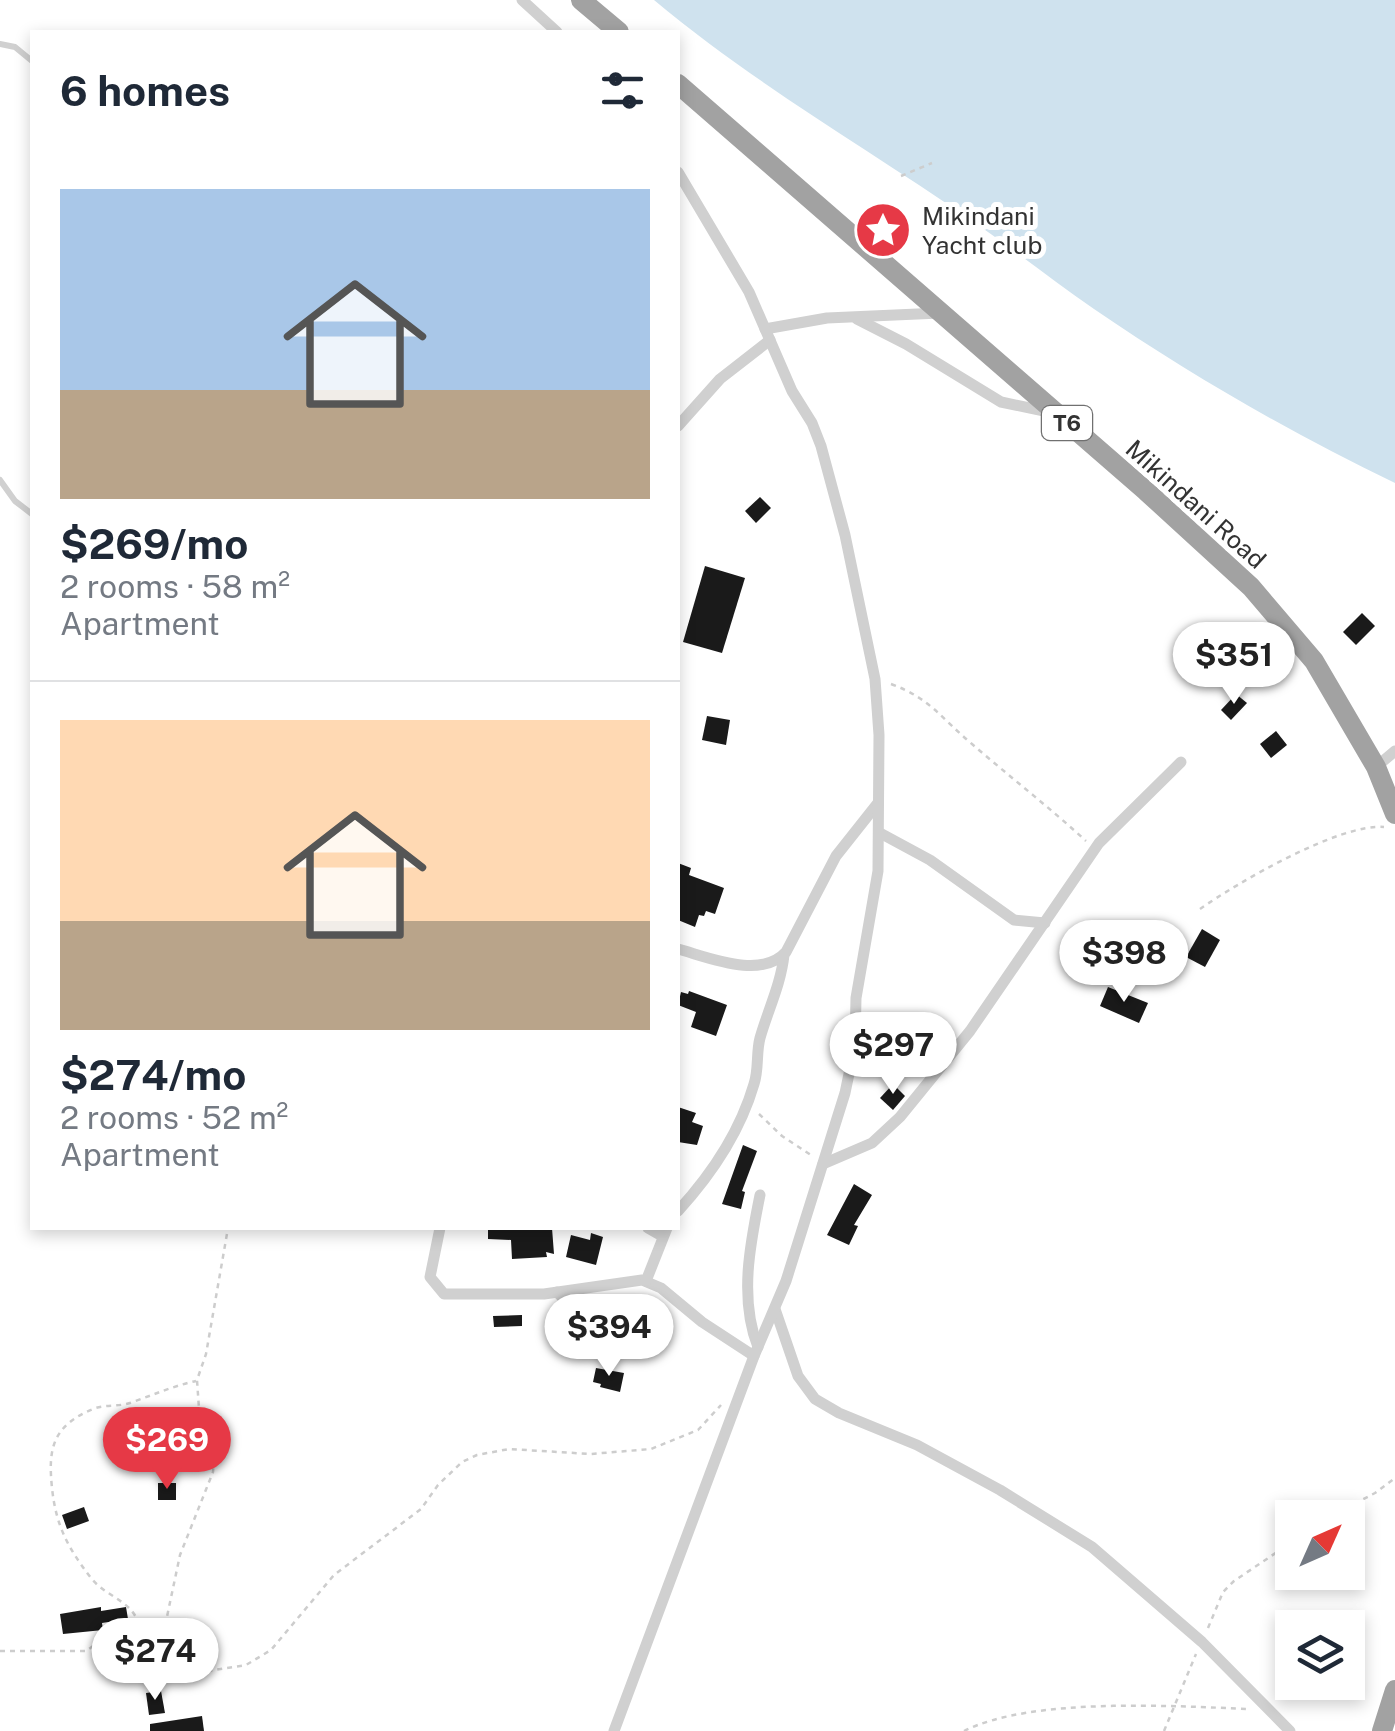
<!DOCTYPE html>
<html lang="en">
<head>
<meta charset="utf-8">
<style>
  :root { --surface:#fff; --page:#f6f6f7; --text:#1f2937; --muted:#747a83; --line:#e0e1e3; --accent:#e63946 }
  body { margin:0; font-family:"Public Sans",sans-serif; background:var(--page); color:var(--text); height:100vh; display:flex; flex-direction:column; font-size:38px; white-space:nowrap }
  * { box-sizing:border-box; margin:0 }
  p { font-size:32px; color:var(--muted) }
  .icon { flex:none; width:55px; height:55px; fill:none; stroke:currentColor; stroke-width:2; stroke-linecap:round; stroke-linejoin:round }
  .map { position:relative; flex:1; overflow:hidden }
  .panel { position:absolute; left:30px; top:30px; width:650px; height:1200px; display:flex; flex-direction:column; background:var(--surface); border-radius:0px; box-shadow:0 5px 15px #0003 }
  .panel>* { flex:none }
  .needle { width:65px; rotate:45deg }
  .buttons { position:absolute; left:1275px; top:1500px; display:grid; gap:20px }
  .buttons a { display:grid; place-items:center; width:90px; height:90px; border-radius:0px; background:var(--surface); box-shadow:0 5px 15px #0003; font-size:50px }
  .price { position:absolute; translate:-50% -85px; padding:0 22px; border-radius:35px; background:#fff; color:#222; font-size:32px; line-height:65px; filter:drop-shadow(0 2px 5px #0008) }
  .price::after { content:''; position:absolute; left:50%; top:60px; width:30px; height:22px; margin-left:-15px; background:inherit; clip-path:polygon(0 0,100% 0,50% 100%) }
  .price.current { background:var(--accent); color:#fff }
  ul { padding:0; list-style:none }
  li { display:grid; align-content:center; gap:20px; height:530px; padding:0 30px }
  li+li { border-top:2px solid var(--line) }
  li span { display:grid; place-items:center; height:310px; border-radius:0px; color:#555 }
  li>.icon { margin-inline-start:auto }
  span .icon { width:180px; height:180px; fill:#fffc; stroke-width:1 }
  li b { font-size:42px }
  h2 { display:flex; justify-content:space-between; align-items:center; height:120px; padding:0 30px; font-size:42px }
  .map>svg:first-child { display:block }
  .water { fill:#cfe2ee }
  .building { fill:#1a1a1a }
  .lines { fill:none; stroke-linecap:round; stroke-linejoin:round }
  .path { stroke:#cdcdcd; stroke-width:2.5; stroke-dasharray:5 5; stroke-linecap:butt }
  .service { stroke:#d0d0d0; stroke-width:6 }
  .minor { stroke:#d0d0d0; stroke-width:11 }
  .trunk { stroke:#a2a2a2; stroke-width:20 }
  .labels { text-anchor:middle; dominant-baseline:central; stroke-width:10; stroke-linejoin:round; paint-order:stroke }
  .shield { fill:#fff; stroke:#707070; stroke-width:2.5 }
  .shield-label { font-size:22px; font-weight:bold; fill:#333 }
  .poi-label { font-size:25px; fill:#333; stroke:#fff; text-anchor:start }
  .street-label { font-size:25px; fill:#333; stroke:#fff }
</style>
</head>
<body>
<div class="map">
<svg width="1395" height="1731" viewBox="0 0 1395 1731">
  <rect width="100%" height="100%" fill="#fff"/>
  <path class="water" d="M654,0H1395V483C1291,433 1189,374 1094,309C1052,280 1013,249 971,220C865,147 753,83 654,0Z"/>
  <g class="building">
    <polygon points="760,497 771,508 756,523 745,511"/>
    <polygon points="705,566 745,578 722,653 683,642"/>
    <polygon points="1362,613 1375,626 1356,645 1343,632"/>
    <polygon points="1236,694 1247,703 1231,720 1221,710"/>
    <polygon points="707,716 730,720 726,745 702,740"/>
    <polygon points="1276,731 1287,745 1271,758 1260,744"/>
    <polygon points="678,863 691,868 689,875 724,888 715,914 706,911 704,916 699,915 695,927 678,920"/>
    <polygon points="1135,926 1164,946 1157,959 1147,953 1138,965 1129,958 1136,947 1125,940"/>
    <polygon points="1202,929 1220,940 1205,967 1186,957"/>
    <polygon points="1108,987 1148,1003 1139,1023 1100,1006"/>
    <polygon points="689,991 727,1005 716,1036 691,1027 696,1012 678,1005 681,992 688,994"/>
    <polygon points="922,1050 933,1061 920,1077 908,1064"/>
    <polygon points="893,1084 905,1096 893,1110 880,1098"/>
    <polygon points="678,1107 696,1113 692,1122 703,1126 697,1145 678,1142"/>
    <polygon points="743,1145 757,1151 742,1191 745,1192 741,1209 722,1204"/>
    <polygon points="854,1184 872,1195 854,1225 858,1226 849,1245 827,1235"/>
    <polygon points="488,1228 552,1228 554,1254 546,1252 547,1257 512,1259 511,1240 488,1239"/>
    <polygon points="591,1233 603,1237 596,1265 566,1257 571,1235 590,1240"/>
    <polygon points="522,1315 522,1326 494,1327 493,1316"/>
    <polygon points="596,1368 624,1373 620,1392 600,1387 601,1384 593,1382"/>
    <rect x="158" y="1483" width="18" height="17"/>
    <polygon points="84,1507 89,1521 67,1529 62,1515"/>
    <polygon points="101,1607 101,1611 126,1607 128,1619 102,1623 103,1630 63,1634 60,1614"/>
    <polygon points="161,1691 165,1713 149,1715 146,1693"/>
    <polygon points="202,1716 204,1731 150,1731 150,1724"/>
  </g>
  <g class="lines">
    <g class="path">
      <polyline points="901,176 932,163"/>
      <path d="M891,684C930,698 942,719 972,744C1010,777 1049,807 1086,841"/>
      <path d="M1200,909C1237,883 1340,823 1384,827"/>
      <polyline points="759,1114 782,1136 811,1155"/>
      <polyline points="1328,1518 1375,1493 1395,1478"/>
      <path d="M139,1625C133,1601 106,1597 91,1578C68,1548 56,1526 52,1488C48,1449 52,1426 93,1409C105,1404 118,1407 130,1403C153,1395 173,1386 196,1381"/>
      <polyline points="1208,1628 1223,1592 1234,1581 1292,1542"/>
      <polyline points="161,1645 180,1555 213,1472 214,1456 199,1409 197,1380 206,1354 228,1228"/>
      <polyline points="0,1651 86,1651 118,1629 132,1624 193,1669 208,1671 246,1665 271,1650 334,1575 421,1509 438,1485 462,1462 477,1455 509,1449 591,1454 651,1449 698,1430 721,1405"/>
      <path d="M964,1731C1032,1697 1172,1706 1249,1709"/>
      <polyline points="1164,1731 1196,1654"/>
    </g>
    <g class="service">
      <polyline points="0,44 15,47 32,61"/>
      <polyline points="0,480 15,501 32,514"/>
    </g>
    <g class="minor">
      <polyline points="522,0 557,32"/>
      <polyline points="857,319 906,344 1001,402 1049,412"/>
      <polyline points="765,329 827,318 940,313"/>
      <polyline points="678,426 720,379 770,340"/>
      <polyline points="1376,767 1395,751"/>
      <polyline points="880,833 930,860 1014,920 1045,923"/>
      <path d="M678,949C708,957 761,980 786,952L836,856L878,803"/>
      <polyline points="823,1164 872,1143 900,1117 970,1031 1099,843 1181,762"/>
      <path d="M678,1211C710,1176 740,1132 754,1084C759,1069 756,1053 760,1038C768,1010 781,984 784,955"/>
      <polyline points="440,1228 430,1277 444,1294 544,1294 642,1280 661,1288 702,1322 754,1356"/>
      <polyline points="648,1228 662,1236"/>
      <polyline points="646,1281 667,1228"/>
      <polyline points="557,1292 589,1324 612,1359"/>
      <polyline points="775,1309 798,1376 815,1399 839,1413 917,1445 1000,1490 1092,1547 1202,1642 1290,1731"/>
      <path d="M758,1347C739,1299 750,1244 760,1195"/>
      <polyline points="614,1731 754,1356 786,1281 845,1093 855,1045 856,998 878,871 879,735 875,679 845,535 821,446 812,423 792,391 749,292 678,172"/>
    </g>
    <g class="trunk">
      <polyline points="581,0 619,32"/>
      <polyline points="678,84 1146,491 1251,587 1314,661 1376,767 1395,814"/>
      <polyline points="1382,1731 1395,1690"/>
    </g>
  </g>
  <defs>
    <g id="sight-disc" transform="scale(2.875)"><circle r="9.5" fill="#e63946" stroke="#fff"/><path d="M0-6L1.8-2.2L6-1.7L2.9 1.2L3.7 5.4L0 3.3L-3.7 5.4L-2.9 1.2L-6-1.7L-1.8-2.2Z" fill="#fff"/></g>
  </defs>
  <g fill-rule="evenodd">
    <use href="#sight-disc" x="883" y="230"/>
  </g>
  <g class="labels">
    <rect class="shield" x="1042" y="406" width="50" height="34" rx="8"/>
    <g class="shield-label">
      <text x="1067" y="423">T6</text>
    </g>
    <g class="poi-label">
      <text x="922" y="216">Mikindani<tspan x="922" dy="29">Yacht club</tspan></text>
    </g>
    <g class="street-label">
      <text transform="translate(1196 504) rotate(42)">Mikindani Road</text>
    </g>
  </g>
</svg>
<div class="buttons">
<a><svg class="needle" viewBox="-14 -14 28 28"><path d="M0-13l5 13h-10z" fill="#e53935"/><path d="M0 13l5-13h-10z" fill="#747a83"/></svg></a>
<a><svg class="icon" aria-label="layers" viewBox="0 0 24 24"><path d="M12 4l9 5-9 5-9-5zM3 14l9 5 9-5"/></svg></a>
</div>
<b class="price" style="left:1234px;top:707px">$351</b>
<b class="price" style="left:1124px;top:1005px">$398</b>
<b class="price" style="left:893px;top:1097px">$297</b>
<b class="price" style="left:609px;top:1379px">$394</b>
<b class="price current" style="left:167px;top:1492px">$269</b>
<b class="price" style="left:155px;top:1703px">$274</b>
<section class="panel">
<h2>6 homes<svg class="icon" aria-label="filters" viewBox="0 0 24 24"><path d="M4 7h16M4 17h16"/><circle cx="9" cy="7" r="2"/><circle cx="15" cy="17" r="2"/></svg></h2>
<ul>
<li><span style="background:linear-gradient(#a9c7e8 65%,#b9a48a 0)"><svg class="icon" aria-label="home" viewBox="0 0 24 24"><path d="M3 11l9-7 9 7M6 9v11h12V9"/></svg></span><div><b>$269/mo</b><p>2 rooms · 58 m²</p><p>Apartment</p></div></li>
<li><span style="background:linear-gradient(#ffd9b3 65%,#b9a48a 0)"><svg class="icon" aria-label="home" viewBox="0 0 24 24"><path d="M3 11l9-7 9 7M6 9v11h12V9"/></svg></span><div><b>$274/mo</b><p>2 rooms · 52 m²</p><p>Apartment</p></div></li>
</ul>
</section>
</div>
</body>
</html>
